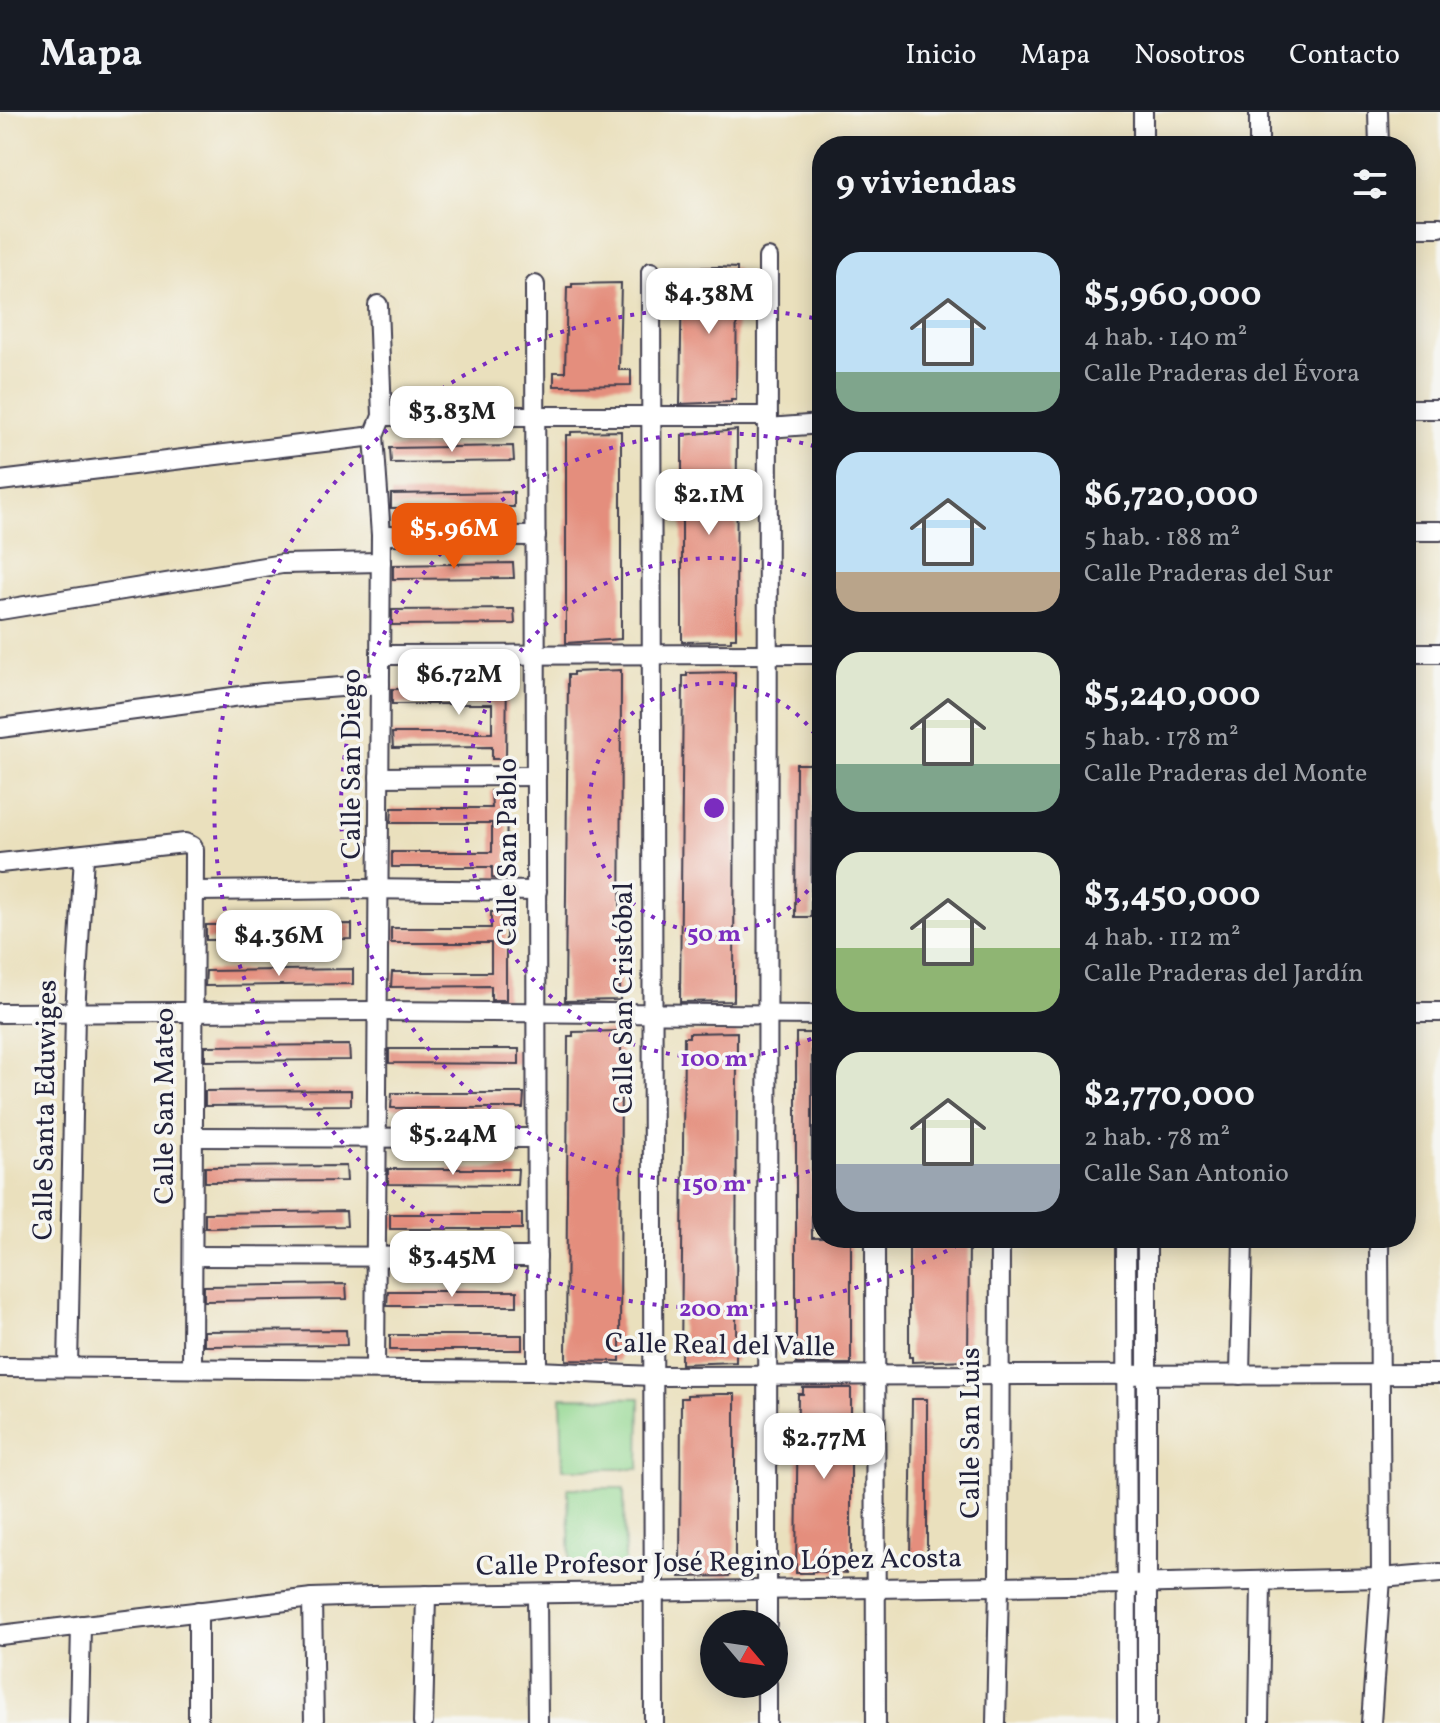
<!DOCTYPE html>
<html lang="es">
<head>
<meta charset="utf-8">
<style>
  :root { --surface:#171b24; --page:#242831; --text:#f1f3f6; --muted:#9ea1a6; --line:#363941; --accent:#ea580c }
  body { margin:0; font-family:Vollkorn,serif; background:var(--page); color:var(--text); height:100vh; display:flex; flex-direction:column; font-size:30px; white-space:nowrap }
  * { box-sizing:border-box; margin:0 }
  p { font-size:26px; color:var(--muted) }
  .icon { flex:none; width:44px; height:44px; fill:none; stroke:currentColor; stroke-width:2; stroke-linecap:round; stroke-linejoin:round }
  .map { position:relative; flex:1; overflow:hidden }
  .side { position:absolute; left:812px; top:24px; width:604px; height:1112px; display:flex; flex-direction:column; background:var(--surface); border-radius:32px; box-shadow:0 4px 20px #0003 }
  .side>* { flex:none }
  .needle { width:52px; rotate:119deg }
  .tools { position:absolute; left:700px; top:1498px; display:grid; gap:16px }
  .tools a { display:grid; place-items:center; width:88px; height:88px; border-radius:50%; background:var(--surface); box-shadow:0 4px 20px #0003; font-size:40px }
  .price { position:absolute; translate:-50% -68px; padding:0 18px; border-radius:16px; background:#fff; color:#222; font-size:26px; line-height:52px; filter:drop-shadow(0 2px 4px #0008) }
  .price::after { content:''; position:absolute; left:50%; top:48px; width:24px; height:18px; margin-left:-12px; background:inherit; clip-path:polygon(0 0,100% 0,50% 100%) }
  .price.on { background:var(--accent); color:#fff }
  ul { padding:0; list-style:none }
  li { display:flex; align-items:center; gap:24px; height:200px; padding:0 24px }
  li span { display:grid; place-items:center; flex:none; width:224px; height:160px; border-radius:24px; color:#555 }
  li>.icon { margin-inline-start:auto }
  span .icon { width:96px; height:96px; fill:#fffc; stroke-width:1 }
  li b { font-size:34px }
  h2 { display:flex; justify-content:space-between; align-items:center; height:96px; padding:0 24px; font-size:34px }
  header { display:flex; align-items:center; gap:48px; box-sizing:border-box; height:112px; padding:0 40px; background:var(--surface); border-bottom:2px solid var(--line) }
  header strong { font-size:38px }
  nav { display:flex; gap:44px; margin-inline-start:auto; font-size:28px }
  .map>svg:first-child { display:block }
  .green { fill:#92d78f; stroke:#5a7c65; stroke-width:2 }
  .building { fill:#e48e7d }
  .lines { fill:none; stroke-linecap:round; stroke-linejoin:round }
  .street-casing { stroke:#403e4e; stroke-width:22 }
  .street { stroke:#fff; stroke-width:18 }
  .ring { fill:none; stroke:#7b2cbf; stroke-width:4; stroke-dasharray:4 8 }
  .labels { text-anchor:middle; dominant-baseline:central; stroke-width:7; stroke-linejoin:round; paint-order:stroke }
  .street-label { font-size:28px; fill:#22223b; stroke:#f6f6f2 }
  .centre { fill:#7b2cbf; stroke:#f6f6f2; stroke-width:4 }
  .ring-label { font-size:24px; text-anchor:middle; font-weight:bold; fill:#7b2cbf; stroke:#f6f6f2; stroke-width:7; stroke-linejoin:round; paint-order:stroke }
</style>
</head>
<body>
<header>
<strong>Mapa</strong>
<nav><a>Inicio</a><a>Mapa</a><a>Nosotros</a><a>Contacto</a></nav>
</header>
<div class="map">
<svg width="1440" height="1611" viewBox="0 0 1440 1611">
  <rect width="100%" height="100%" fill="#f6f6f2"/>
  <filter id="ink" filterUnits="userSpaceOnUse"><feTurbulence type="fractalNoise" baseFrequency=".0125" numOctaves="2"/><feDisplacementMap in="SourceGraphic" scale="16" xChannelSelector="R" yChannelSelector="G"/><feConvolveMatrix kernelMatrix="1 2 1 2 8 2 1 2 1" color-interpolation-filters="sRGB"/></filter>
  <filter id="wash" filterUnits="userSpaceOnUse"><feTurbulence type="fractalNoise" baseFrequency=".006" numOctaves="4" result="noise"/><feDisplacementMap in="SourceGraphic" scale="32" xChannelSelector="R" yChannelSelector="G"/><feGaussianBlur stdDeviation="1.8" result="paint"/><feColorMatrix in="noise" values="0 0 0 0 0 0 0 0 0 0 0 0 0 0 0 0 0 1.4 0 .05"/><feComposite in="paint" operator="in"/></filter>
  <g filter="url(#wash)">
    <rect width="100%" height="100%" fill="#eae0bd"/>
    <g class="green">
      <polygon points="561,1285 640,1286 639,1357 563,1357"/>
      <polygon points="568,1376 624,1376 625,1457 570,1458"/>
    </g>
    <g id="blocks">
      <g class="building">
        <polygon points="719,155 737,156 736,288 731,288 731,290 680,292 682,160 688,160 687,156"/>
        <polygon points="621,171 619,258 631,258 631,273 554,274 554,260 565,260 567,175 572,175 572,172"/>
        <polygon points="737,318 736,526 731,526 731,529 682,530 682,323"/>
        <polygon points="621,319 621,527 566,531 566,323 571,323 571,320"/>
        <polygon points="513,334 514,349 391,351 390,336"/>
        <polygon points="514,380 514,395 391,396 391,382"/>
        <polygon points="513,451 514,466 393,467 393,453"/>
        <polygon points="514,497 515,512 392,513 392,498"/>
        <polygon points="492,558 507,559 506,647 492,647 492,635 393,636 392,621 492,621 492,592 392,592 392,577 492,577"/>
        <polygon points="621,558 620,888 565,889 568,563 573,563 573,560"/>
        <polygon points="735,560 734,889 680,890 683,564 687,564 687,561"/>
        <polygon points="796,652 812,652 811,805 795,805"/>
        <polygon points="491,679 507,679 506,767 492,766 492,755 392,755 392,740 492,740 492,711 391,711 392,696 492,696"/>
        <polygon points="506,799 506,888 491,888 491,874 391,875 392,860 491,860 491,831 391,831 391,816 491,816 491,800"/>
        <polygon points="352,812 352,827 206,828 206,813"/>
        <polygon points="353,857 353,872 205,874 206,859"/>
        <polygon points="621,919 620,1249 566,1248 568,924 573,924 573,920"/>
        <polygon points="737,920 736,1250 681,1252 684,925 689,925 689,921"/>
        <polygon points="796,921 812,921 812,1126 851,1126 851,1252 796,1252"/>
        <polygon points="349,933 350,948 205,949 205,934"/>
        <polygon points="389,937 519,937 519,952 389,951"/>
        <polygon points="351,978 351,993 205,994 205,979"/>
        <polygon points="392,981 524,981 523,996 391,996"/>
        <polygon points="346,1054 347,1069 205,1070 205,1055"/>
        <polygon points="388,1057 518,1057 517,1073 388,1072"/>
        <polygon points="346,1099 347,1114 205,1116 205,1101"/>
        <rect x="390" y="1102" width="132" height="15"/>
        <polygon points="911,1126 969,1126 968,1248 912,1250 912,1245 909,1245 909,1132 911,1132"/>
        <polygon points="346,1172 347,1187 204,1189 204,1174"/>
        <polygon points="388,1179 517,1179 517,1194 387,1194"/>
        <polygon points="346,1218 347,1233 204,1234 204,1219"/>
        <rect x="390" y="1223" width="132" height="15"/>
        <polygon points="803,1276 851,1276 851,1458 846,1458 846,1461 812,1459 812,1461 796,1461 798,1282 803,1282"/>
        <polygon points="720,1282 735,1282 735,1461 730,1461 729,1464 680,1465 681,1286 687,1286 687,1283"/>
        <polygon points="912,1287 927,1287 927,1450 910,1450"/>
      </g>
    </g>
  </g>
  <g filter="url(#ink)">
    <use href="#blocks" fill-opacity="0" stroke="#403e4e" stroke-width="2"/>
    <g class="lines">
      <g class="street-casing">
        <g id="street">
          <polyline points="1259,0 1259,34"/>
          <polyline points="1378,0 1379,34"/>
          <polyline points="1143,34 1143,0"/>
          <polyline points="1406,115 1440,115"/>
          <polyline points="651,160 654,1611"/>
          <polyline points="535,173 537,1259"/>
          <polyline points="1406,297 1440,297"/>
          <polyline points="382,304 768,304"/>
          <polyline points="768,316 822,312"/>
          <polyline points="0,369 374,324"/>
          <polyline points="1406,419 1440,419"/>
          <polyline points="381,423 536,424"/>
          <polyline points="0,498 282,452 381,450"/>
          <polyline points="1406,541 1440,541"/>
          <polyline points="380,543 822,542"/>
          <polyline points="0,616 263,581 380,572"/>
          <polyline points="379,665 536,664"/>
          <polyline points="0,751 185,731 192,734 194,738 192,1255"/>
          <polyline points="195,779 357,777 537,779"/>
          <polyline points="1406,900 1440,900"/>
          <polyline points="0,901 379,899 822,903"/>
          <polyline points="193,1025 537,1026"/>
          <polyline points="875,1126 876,1611"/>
          <polyline points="1126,1126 1127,1611"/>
          <polyline points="1147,1126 1147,1611"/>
          <polyline points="193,1144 537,1145"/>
          <polyline points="0,1255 537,1259 653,1264 1440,1262"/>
          <polyline points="68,1255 75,901 84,743"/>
          <polyline points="375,1257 381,423 374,324 382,304 378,193"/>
          <polyline points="1240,1263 1243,1126"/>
          <polyline points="537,1482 538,1611"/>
          <polyline points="312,1486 314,1611"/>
          <polyline points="767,1512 768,146"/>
          <polyline points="0,1523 312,1486 372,1484 1127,1472 1381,1466 1440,1461"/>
          <polyline points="767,1572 767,1611"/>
          <polyline points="79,1611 81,1513"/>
          <polyline points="198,1611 198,1499"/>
          <polyline points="423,1611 426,1483"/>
          <polyline points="996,1611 999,1474 1000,1126"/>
          <polyline points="1259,1611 1261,1469"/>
          <polyline points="1371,1611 1381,1466 1379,1126"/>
        </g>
      </g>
      <use href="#street" class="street"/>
    </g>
  </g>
  <g class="ring">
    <path d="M822 759A125 125 0 1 1 822 633"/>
    <path d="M822 922A250 250 0 1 1 822 470"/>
    <path d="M821 1056A375 375 0 1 1 821 336"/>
    <path d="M968 1127A500 500 0 1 1 818 207"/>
  </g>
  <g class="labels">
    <g class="street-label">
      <text transform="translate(352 652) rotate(-90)">Calle San Diego</text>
      <text transform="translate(508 740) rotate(-90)">Calle San Pablo</text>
      <text transform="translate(624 886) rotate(-90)">Calle San Cristóbal</text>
      <text transform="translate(165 994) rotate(-90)">Calle San Mateo</text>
      <text transform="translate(46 998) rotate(-89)">Calle Santa Eduwiges</text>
      <text transform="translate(720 1234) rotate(1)">Calle Real del Valle</text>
      <text transform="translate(971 1321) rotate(-90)">Calle San Luis</text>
      <text transform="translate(719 1451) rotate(-1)">Calle Profesor José Regino López Acosta</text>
    </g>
  </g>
  <circle cx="714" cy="696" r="12" class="centre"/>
  <g class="ring-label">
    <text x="714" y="829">50 m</text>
    <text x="714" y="954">100 m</text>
    <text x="714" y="1079">150 m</text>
    <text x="714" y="1204">200 m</text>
  </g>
</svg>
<div class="tools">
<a><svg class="needle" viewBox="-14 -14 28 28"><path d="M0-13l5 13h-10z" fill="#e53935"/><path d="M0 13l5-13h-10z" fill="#9ea1a6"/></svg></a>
</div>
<b class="price" style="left:709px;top:224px">$4.38M</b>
<b class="price" style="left:452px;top:342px">$3.83M</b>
<b class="price" style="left:709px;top:425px">$2.1M</b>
<b class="price on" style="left:454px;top:459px">$5.96M</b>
<b class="price" style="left:459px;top:605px">$6.72M</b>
<b class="price" style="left:279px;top:866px">$4.36M</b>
<b class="price" style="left:453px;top:1065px">$5.24M</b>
<b class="price" style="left:452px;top:1187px">$3.45M</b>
<b class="price" style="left:824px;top:1369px">$2.77M</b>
<section class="side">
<h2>9 viviendas<svg class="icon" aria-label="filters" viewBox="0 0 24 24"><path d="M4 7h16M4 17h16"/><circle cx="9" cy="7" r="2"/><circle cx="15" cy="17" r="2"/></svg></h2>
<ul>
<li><span style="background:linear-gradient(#bfe0f5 75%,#7fa58c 0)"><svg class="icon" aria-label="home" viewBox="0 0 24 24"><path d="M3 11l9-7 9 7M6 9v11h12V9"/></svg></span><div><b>$5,960,000</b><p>4 hab. · 140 m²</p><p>Calle Praderas del Évora</p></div></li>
<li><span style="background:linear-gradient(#bfe0f5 75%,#b9a48a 0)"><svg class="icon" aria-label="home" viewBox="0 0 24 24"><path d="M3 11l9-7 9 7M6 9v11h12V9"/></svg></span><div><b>$6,720,000</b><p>5 hab. · 188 m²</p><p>Calle Praderas del Sur</p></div></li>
<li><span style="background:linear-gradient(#dfe7d0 70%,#7fa58c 0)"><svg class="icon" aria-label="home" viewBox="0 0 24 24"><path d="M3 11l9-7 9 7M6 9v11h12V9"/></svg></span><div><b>$5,240,000</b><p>5 hab. · 178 m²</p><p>Calle Praderas del Monte</p></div></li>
<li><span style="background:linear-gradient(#dfe7d0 60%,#8fb573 0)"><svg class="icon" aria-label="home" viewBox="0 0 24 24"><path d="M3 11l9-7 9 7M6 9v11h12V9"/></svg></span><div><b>$3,450,000</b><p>4 hab. · 112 m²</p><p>Calle Praderas del Jardín</p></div></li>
<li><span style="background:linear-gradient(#dfe7d0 70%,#9aa5b1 0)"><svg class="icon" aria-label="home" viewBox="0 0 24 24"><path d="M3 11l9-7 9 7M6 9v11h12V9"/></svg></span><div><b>$2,770,000</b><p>2 hab. · 78 m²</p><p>Calle San Antonio</p></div></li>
</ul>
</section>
</div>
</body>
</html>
